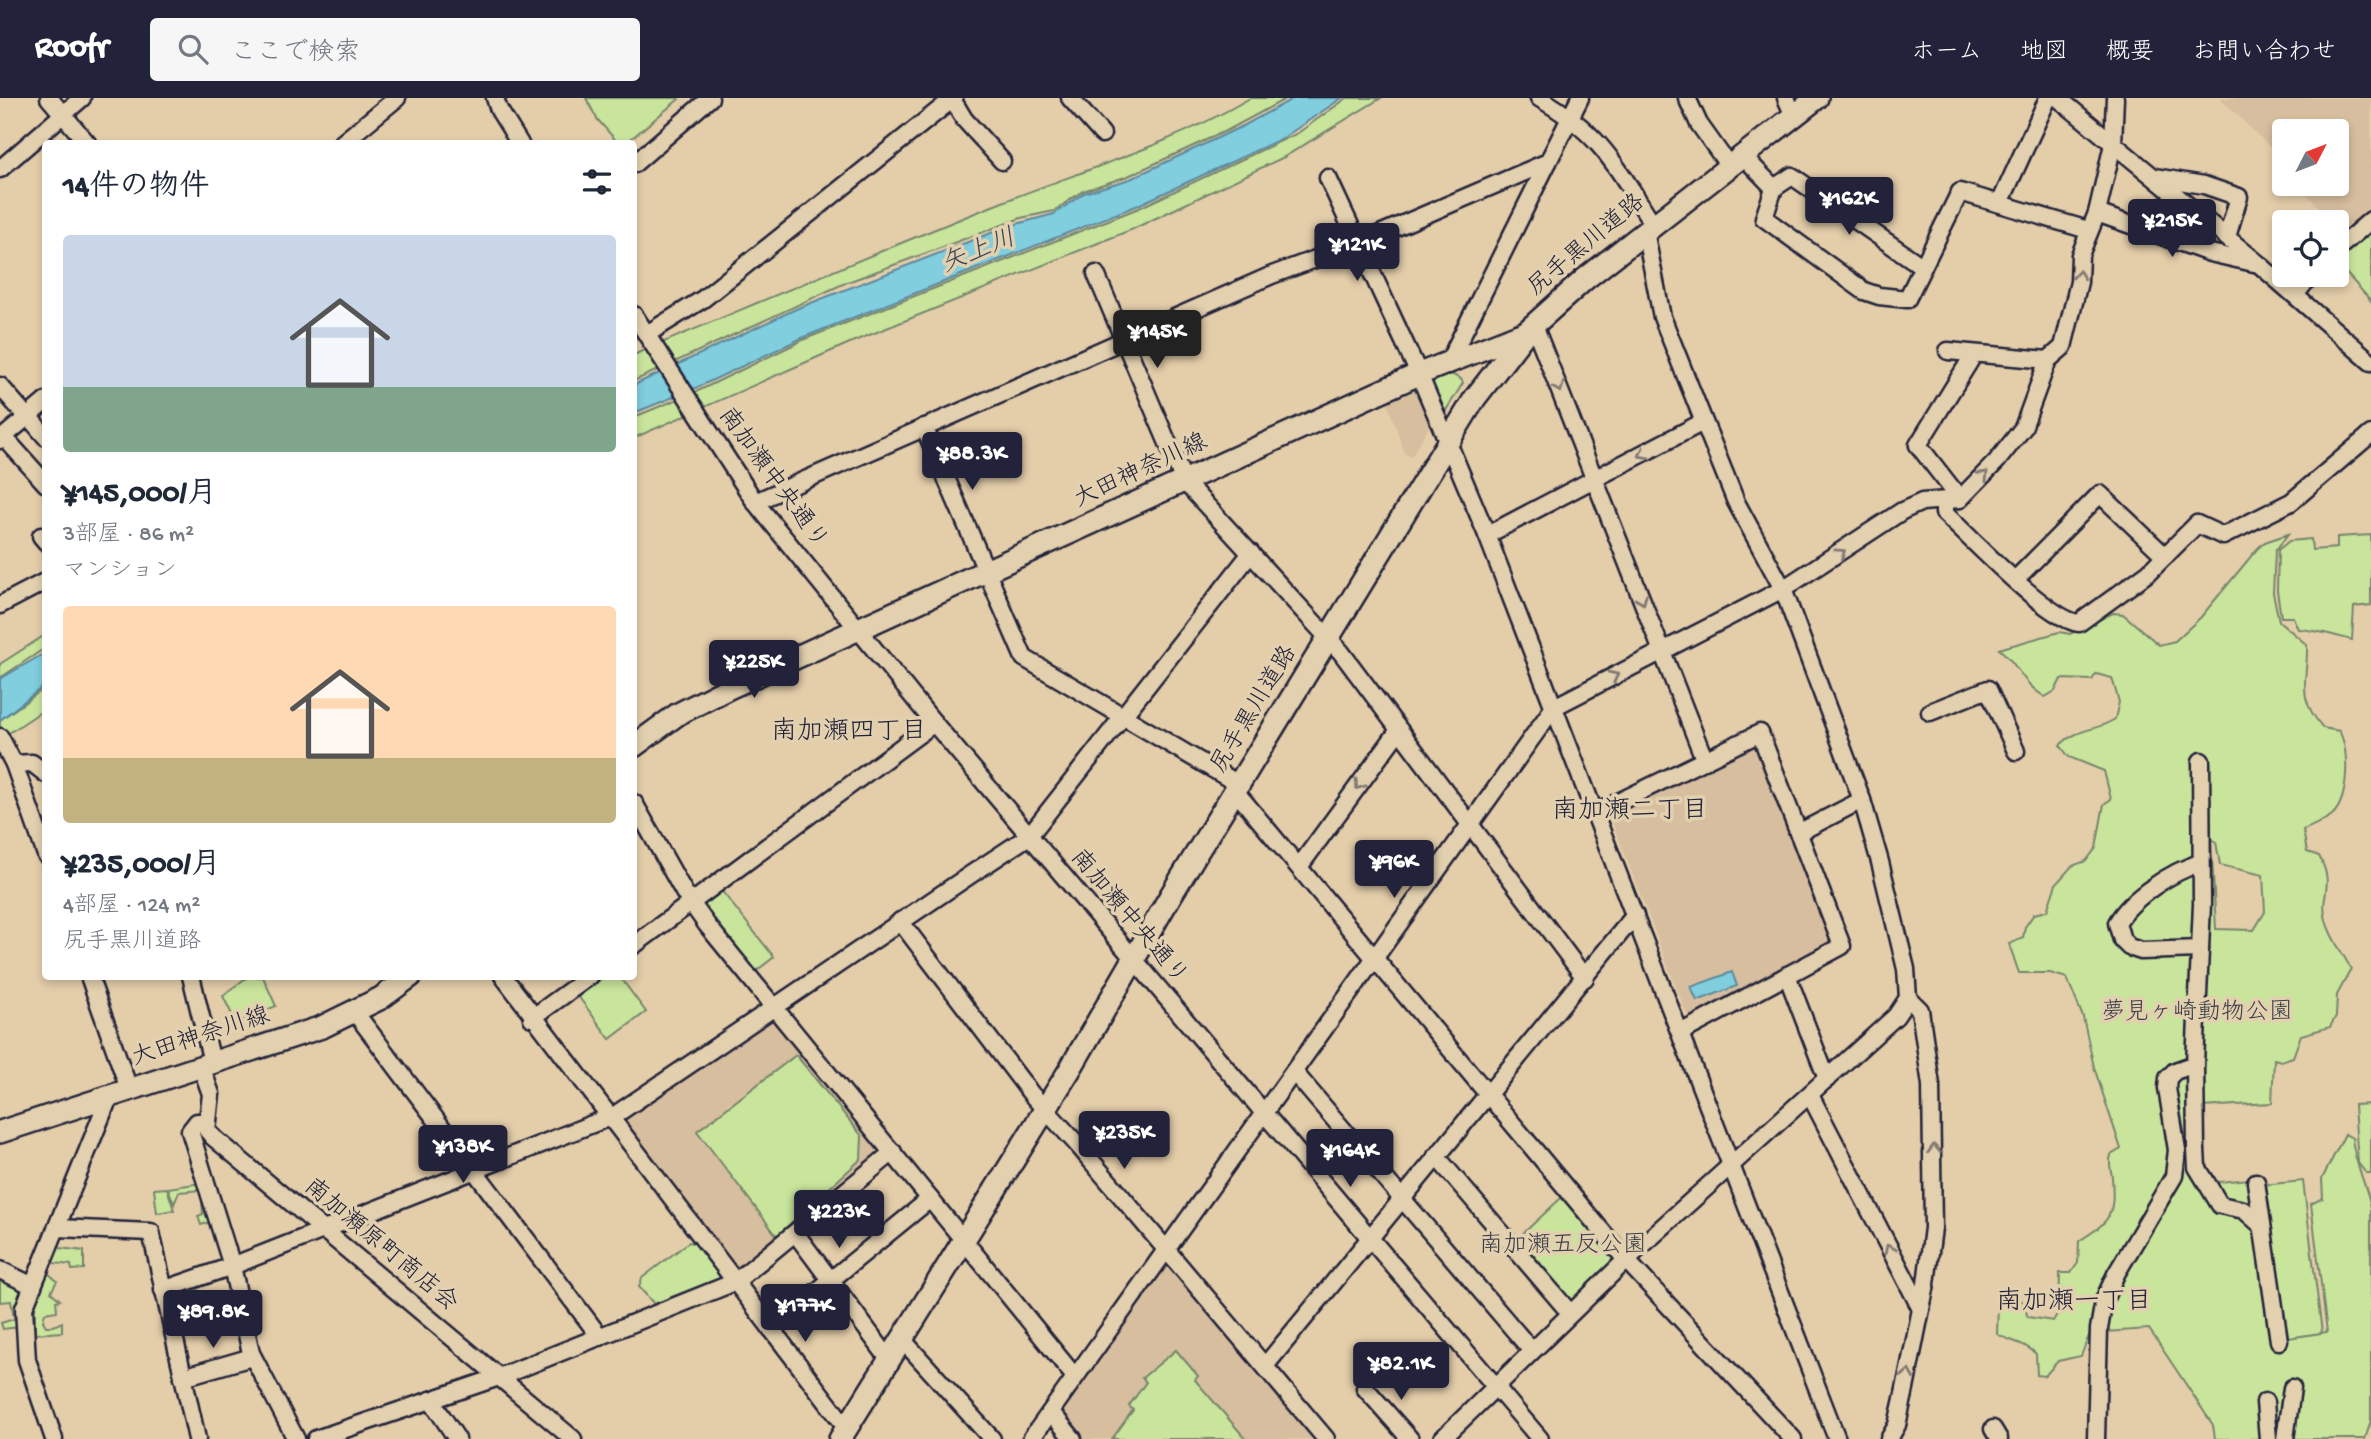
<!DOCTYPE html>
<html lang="ja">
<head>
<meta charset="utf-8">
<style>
  :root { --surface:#fff; --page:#f6f6f7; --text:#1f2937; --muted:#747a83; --accent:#22223b }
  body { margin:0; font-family:"Gochi Hand","Klee One",sans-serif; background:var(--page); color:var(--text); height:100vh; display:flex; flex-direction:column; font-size:26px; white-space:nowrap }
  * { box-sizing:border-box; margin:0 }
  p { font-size:23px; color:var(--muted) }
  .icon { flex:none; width:38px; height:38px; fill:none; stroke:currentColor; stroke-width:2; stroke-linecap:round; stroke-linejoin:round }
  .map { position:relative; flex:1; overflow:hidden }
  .drawer { position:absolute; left:42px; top:42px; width:595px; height:840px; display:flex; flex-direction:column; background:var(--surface); border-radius:7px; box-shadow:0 4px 10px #0003 }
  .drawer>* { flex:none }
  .needle { width:46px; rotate:48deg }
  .buttons { position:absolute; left:2272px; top:21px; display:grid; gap:14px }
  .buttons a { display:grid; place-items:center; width:77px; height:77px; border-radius:7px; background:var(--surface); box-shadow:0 4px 10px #0003; font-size:35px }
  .price { position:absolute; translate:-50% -60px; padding:0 16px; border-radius:7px; background:var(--accent); color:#fff; font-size:23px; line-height:46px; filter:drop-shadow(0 2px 4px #0008) }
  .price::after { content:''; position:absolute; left:50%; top:42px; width:21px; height:16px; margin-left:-10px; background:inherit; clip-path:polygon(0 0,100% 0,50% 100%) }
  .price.current { background:#222; color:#fff }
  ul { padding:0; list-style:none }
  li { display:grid; align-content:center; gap:14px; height:371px; padding:0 21px }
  li span { display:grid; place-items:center; height:217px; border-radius:7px; color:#555 }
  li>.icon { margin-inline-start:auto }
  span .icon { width:126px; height:126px; fill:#fffc; stroke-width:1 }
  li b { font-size:30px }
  h2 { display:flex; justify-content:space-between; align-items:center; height:84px; padding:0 21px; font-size:30px }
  header { display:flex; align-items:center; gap:42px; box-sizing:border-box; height:98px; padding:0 35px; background:var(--accent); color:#fff }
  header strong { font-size:33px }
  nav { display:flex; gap:38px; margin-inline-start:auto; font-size:24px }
  .search { width:490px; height:63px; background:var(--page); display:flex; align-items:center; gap:18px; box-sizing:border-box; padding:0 24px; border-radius:7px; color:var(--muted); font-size:26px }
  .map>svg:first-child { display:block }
  .built { fill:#d6be9e }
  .green { fill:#c9e59c; stroke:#76846c; stroke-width:2; fill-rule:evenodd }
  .water { fill:#81cedf; stroke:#5b899d; stroke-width:2 }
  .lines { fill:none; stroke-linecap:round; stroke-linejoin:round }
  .minor-casing { stroke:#22223b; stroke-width:21 }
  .major-casing { stroke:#22223b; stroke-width:26 }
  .minor { stroke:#e2d0ae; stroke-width:16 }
  .major { stroke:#e2d0ae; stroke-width:21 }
  .oneway { stroke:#827974 }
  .labels { text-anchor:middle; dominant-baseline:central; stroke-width:7; stroke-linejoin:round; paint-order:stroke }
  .street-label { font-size:24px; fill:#22223b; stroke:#e2d0ae }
  .park-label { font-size:24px; fill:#3b3f4a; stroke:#e2d0ae }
  .water-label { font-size:26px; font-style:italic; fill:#35445c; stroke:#e2d0ae }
  .neighbourhood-label { font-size:26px; fill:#22223b; stroke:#e2d0ae }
</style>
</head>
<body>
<header>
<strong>Roofr</strong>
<div class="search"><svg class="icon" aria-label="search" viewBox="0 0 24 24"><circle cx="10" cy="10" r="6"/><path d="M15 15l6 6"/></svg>ここで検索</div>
<nav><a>ホーム</a><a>地図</a><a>概要</a><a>お問い合わせ</a></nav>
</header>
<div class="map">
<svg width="2371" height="1341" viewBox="0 0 2371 1341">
  <rect width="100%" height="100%" fill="#e4ceaa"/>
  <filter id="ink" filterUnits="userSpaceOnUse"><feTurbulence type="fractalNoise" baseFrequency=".0143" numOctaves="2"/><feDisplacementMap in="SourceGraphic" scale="14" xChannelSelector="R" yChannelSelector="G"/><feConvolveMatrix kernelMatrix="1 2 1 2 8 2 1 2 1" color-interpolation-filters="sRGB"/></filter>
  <g filter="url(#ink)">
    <g class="built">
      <polygon points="2220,0 2371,0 2371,113 2343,136 2336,124 2332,124 2298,86 2336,86 2336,33 2284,33 2284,63"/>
      <polygon points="1416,292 1431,325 1411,359 1405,356 1387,304"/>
      <polygon points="1753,644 1757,648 1831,838 1829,845 1691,918 1687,917 1611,721 1614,715"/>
      <polygon points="773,916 882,1052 736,1171 623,1021"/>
      <polygon points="1167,1162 1317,1341 1083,1341 1059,1312"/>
    </g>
    <g class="green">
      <polygon points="586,0 678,0 679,1 626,45 619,46 597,21"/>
      <path d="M1250,0H1287L1230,31L1128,78L1083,93L1054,113L1021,120L845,185L634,283V257L640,254C760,204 879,153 1000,105C1084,72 1171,47 1250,0Z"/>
      <polygon points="1347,0 1381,0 1284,59 1133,131 852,244 634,340 634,319 700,292 805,241 1139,110 1298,35"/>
      <polygon points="2371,127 2371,203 2336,164 2336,158"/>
      <polygon points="1451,276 1461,281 1463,285 1443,317 1429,285"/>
      <path d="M2288,436L2275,453L2273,495L2279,523L2307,547C2308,584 2295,597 2323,630L2339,633C2350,651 2349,702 2332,717C2323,724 2312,728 2303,732L2307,754L2319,758C2336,789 2319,796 2326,822C2330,840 2343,855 2351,871L2337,897L2336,918L2330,929L2301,937L2293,959L2281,963L2274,961L2272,1005L2201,1009L2199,1064L2209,1085L2260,1080L2261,1087L2303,1083L2322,1235L2288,1240L2327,1234L2311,1106L2323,1100L2322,1081L2345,1036L2352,1040C2354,1065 2366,1085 2371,1109V1323L2365,1341H2215L2213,1327L2149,1231L2090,1235L2081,1258L2058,1263L2045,1278L2037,1277L2036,1256C2024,1244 2011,1244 1997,1236L1998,1205L2008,1197L2022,1203L2028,1219L2053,1223L2059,1213L2060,1175H2071L2078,1165L2079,1143C2110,1123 2115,1119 2112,1079C2111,1071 2108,1065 2111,1057L2121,1051L2094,969L2083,919L2067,880L2050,875H2019L2009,846L2023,840L2025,829L2034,816L2047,813L2056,786L2072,768L2086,763L2096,750L2104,706L2111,701L2104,673L2069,659L2060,647C2077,630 2097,633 2115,621L2119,604L2112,580L2096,576L2092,582L2061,581L2055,593L2045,599C2020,584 2018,565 1999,551L2059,534L2070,536L2113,515L2123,516L2159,547L2175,543L2201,519L2257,451L2265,444ZM2211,741L2216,744L2220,767L2263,777L2265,814L2254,832L2216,831Z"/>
      <path d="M2371,437V507L2354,509L2352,542C2333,537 2317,532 2298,531L2293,519H2281L2277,493L2278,452L2289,443L2311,441L2312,452L2337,450V439Z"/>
      <polygon points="45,537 45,550 0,580 0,566"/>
      <polygon points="45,590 45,611 0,641 0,622"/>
      <polygon points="721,792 774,859 755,874 702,807"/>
      <polygon points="247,879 263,879 276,908 236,925 223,898"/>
      <polygon points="604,879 620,879 646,914 610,941 578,898"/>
      <polygon points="796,957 862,1038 861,1061 777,1138 697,1033"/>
      <polygon points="2371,1006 2371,1075 2366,1075 2358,1065 2354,1007"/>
      <polygon points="201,1085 213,1123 201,1127 198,1118 203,1116 201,1092 179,1094 174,1106 168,1090"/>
      <polygon points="167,1090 174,1112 157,1115 154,1091"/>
      <polygon points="1561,1100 1566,1100 1616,1163 1572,1204 1516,1142"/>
      <polygon points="689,1144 701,1147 723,1179 654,1206 639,1189 642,1180"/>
      <polygon points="59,1150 84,1153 84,1171 72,1172 71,1167 53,1165"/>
      <polygon points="48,1175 57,1183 51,1194 60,1202 56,1203 57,1213 45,1215 43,1223 46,1228 54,1228 62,1224 62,1234 35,1236 35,1203"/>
      <polygon points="0,1176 27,1188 19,1229 3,1231 1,1225 14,1221 11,1203 0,1204"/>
      <polygon points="196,1185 203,1206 184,1220 177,1220 171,1194"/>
      <polygon points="1176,1252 1198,1278 1195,1282 1246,1341 1112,1341 1133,1312 1129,1308 1146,1284 1142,1280"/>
    </g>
    <g class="water">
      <polygon points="1294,0 1342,0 1283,40 1136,108 804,239 698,289 634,315 634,287 798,210 1009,128 1054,116 1084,95 1130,81 1245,27"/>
      <polygon points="45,555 45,587 0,622 0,581"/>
      <polygon points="1732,874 1737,888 1697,903 1691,889"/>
    </g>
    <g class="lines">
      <g class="minor-casing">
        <g id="minor">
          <polyline points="49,0 88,46"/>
          <polyline points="495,0 499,12 520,46"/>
          <polyline points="1070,0 1102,36"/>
          <path d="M1539,0C1602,36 1615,67 1653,126"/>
          <polyline points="1687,0 1699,26 1729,68"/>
          <polyline points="1786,0 1794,18"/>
          <polyline points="2058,0 2260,167 2371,264"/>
          <polyline points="952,1 964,21 1002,63"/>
          <polyline points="341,46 397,0"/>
          <polyline points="1743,58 1774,90 1764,120 1864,193 1879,198 1907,201 1960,94 2088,132"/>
          <polyline points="634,66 710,0"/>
          <polyline points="0,71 82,0"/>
          <polyline points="2155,79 2204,87 2239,99 2227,139"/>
          <polyline points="1328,80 1419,276 1487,437 1837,1341"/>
          <polyline points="1774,90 1792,78 1923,169"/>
          <polyline points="2000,105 2048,0"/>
          <polyline points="2097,115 2210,155 2254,165"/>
          <polyline points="2336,152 2371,122"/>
          <polyline points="1096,176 1184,383 1341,554 1585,880"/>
          <polyline points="2295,197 2311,177"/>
          <polyline points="634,217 755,404 934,625 1540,1341"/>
          <polyline points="1534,227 1705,663"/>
          <polyline points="647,236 703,201 954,0"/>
          <polyline points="1948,253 2048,262"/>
          <polyline points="1449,263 1548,64"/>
          <polyline points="0,288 27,319"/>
          <polyline points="28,318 46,339"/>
          <polyline points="924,329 1024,560 1240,687"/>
          <polyline points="4,339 46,386"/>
          <polyline points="0,342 46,303"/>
          <polyline points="1960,401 1918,347 1974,256"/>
          <polyline points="755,404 1272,177 1359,145 1548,64 1580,0"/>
          <path d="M1944,404V415C1970,439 2049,523 2079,525L2149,474L2197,426L2223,438L2291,404L2371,336"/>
          <polyline points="1487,437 1703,324"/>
          <polyline points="41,438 46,444"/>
          <polyline points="2016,481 2100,396 2165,458"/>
          <polyline points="0,507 46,483"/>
          <polyline points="1930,614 1988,591 2016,653"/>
          <polyline points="0,639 14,666 46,757"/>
          <polyline points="2201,663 2202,806 2195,966 2196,1051 2197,1069 2220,1107 2244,1112 2261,1127"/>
          <polyline points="14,666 32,665 46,676"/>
          <polyline points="1236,694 1626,1162 1793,1341"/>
          <polyline points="634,705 685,796 707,827 1075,1279"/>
          <polyline points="1596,715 1760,635 1842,848 1682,934"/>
          <polyline points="1798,735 1862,702"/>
          <path d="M2200,765C2173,773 2131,800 2117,825L2122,842L2129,849L2141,853L2200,851"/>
          <polyline points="1299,769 1399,632"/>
          <polyline points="900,823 1032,997 1078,1047 1326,1341"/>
          <polyline points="634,847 934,625"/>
          <polyline points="1787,877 1827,981"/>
          <polyline points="89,878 129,991"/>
          <polyline points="191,878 212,964"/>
          <polyline points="503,878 846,1329"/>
          <polyline points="354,913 600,1239"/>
          <polyline points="532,920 590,878"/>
          <polyline points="201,968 211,996 207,1032 213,1039 573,1341"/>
          <polyline points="1294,974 1532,1253"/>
          <polyline points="1810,997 1921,1211"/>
          <polyline points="206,1024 197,1024 190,1033 232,1168 251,1255 296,1341"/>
          <polyline points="1436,1058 1570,1215"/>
          <polyline points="2256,1084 2279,1243"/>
          <polyline points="57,1130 151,1134 197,1341"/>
          <polyline points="796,1136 889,1261"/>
          <polyline points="0,1172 33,1188"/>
          <polyline points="163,1192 232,1168 615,1017 970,777 1029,738 1251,455"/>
          <polyline points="771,1231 930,1101"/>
          <polyline points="901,1240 992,1341"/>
          <polyline points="1265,1268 1635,817"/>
          <polyline points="183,1279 252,1259"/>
          <polyline points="1365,1290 1410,1341"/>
          <polyline points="431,1302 457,1341"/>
          <polyline points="2265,1304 2268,1341"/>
          <polyline points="1051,1314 1073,1341"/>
          <polyline points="1993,1331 1999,1341"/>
          <polyline points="54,1341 27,1262 24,1210 110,997"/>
          <polyline points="316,1341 499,1279 735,1184 893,1054"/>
          <polyline points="1031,1341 1554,609 1783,491 1902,413 1922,404 1960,401 1997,363 2023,330 2048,262 2063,249 2079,184 2080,157 2097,115 2113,46 2115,0"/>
          <polyline points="1442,1341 1626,1162 1896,918 1908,900 1906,871 1880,764 1862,702 1783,491 1736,404 1662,219 1645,133"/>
          <polyline points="1889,1341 1897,1327 1904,1296 1926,1186 1933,1130 1931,987 1920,912 1908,900"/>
          <polyline points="2096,1341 2099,1231 2104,1202 2116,1176 2174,1078 2177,1052 2167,990 2168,980 2175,973 2195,966"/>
          <polyline points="2285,1341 2292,1290"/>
        </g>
      </g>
      <g class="major-casing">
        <g id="major">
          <polyline points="634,648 678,616 729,590 1419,276 1526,234"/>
          <polyline points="0,1034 322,929 381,900 411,878"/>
          <polyline points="840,1341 1069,973 1171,797 1475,300 1526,234 1585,181 1817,0"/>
        </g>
      </g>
      <use href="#minor" class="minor"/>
      <use href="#major" class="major"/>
    </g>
    <defs><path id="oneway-chevron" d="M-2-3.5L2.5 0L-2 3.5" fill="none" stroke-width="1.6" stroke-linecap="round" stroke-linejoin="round" transform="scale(1.75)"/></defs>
    <g class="oneway">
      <use href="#oneway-chevron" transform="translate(2079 177) rotate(-85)"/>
      <use href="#oneway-chevron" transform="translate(1559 290) rotate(69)"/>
      <use href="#oneway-chevron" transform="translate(1643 356) rotate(152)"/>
      <use href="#oneway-chevron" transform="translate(1984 377) rotate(-46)"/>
      <use href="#oneway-chevron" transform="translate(1841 455) rotate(-34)"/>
      <use href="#oneway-chevron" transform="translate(1642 502) rotate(68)"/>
      <use href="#oneway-chevron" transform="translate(1614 578) rotate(-27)"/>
      <use href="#oneway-chevron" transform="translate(1359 687) rotate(126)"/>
      <use href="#oneway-chevron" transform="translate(1934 1051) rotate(-92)"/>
      <use href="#oneway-chevron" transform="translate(1889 1151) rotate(-116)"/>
      <use href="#oneway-chevron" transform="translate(1908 1276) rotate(-80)"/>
    </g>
  </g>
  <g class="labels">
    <g class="street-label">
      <text transform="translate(1587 148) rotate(-40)">尻手黒川道路</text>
      <text transform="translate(1141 374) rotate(-25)">大田神奈川線</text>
      <text transform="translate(772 381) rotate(54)">南加瀬中央通り</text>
      <text transform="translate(1255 612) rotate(-59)">尻手黒川道路</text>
      <text transform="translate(1128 820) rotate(50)">南加瀬中央通り</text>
      <text transform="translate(201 940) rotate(-18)">大田神奈川線</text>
      <text transform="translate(380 1148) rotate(40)">南加瀬原町商店会</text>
    </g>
    <g class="park-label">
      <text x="2197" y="915">夢見ヶ崎動物公園</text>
      <text x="1563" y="1148">南加瀬五反公園</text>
    </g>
    <g class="water-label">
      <text transform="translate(979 155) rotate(-22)">矢上川</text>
    </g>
    <g class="neighbourhood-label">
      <text x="849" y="635">南加瀬四丁目</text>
      <text x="1630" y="714">南加瀬二丁目</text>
      <text x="2074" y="1205">南加瀬一丁目</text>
    </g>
  </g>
</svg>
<div class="buttons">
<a><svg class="needle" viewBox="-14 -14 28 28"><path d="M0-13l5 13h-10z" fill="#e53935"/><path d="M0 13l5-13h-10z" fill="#747a83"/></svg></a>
<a><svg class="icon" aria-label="locate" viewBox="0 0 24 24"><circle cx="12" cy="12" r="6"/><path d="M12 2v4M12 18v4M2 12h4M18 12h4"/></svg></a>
</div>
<b class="price" style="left:1849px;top:139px">¥162K</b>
<b class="price" style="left:2172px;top:161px">¥215K</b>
<b class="price" style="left:1357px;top:185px">¥121K</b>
<b class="price current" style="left:1157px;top:272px">¥145K</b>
<b class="price" style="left:972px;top:394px">¥88.3K</b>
<b class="price" style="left:754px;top:602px">¥225K</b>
<b class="price" style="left:1394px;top:802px">¥96K</b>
<b class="price" style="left:1124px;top:1073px">¥235K</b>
<b class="price" style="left:463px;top:1087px">¥138K</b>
<b class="price" style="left:1350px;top:1091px">¥164K</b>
<b class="price" style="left:839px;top:1152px">¥223K</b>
<b class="price" style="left:805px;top:1246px">¥177K</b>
<b class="price" style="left:213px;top:1252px">¥89.8K</b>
<b class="price" style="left:1401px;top:1304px">¥82.1K</b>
<section class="drawer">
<h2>14件の物件<svg class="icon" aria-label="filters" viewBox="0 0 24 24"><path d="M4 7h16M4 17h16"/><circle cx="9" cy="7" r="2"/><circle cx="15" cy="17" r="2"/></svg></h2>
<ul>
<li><span style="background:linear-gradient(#c9d6e8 70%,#7fa58c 0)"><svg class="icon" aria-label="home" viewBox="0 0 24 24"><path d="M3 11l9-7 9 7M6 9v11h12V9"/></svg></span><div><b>¥145,000/月</b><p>3部屋 · 86 m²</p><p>マンション</p></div></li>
<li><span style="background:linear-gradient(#ffd9b3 70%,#c2b280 0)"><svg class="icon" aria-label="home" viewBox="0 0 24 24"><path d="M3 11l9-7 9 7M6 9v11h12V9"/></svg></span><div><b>¥235,000/月</b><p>4部屋 · 124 m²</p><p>尻手黒川道路</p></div></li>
</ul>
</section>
</div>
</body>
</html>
